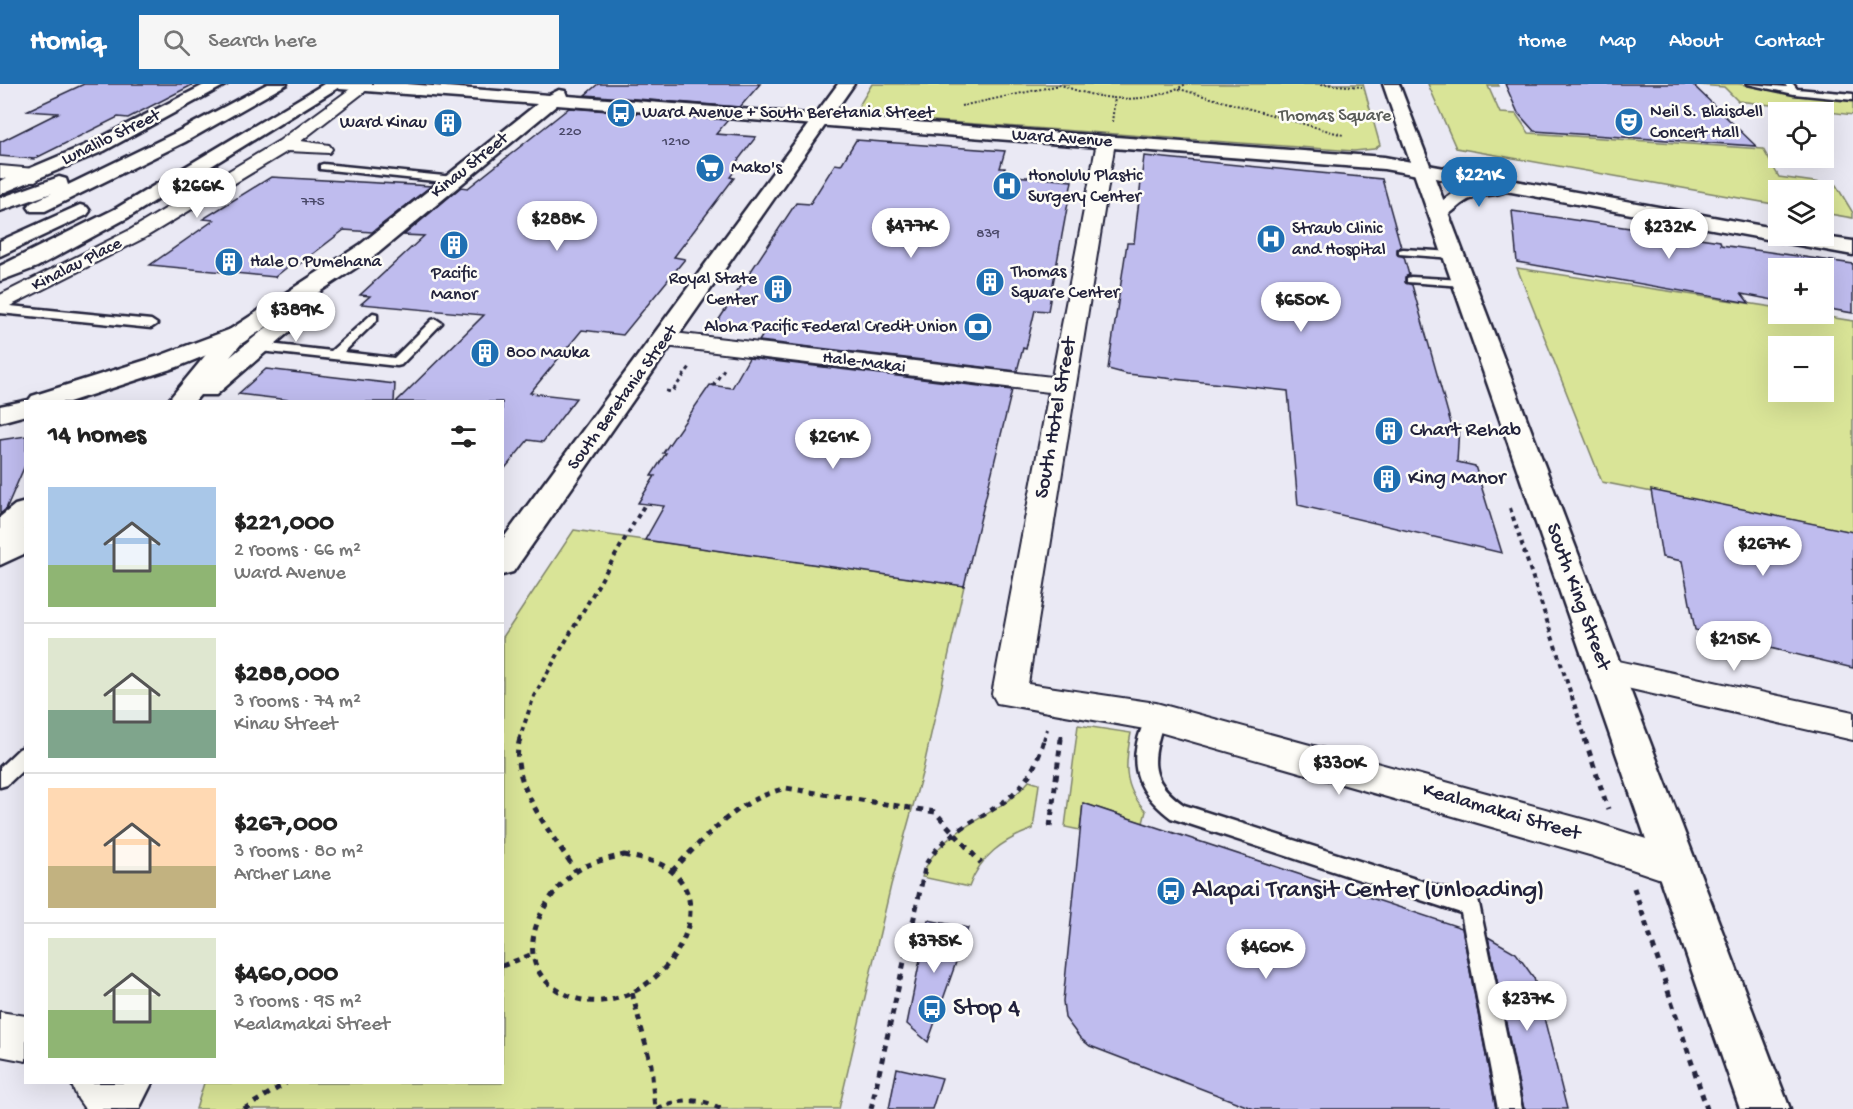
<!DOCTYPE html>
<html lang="en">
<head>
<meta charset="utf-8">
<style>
  :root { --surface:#fff; --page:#f6f6f6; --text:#222; --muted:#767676; --line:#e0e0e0; --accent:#1f6fb2 }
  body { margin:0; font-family:"Gochi Hand",sans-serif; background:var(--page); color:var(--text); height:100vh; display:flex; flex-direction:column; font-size:22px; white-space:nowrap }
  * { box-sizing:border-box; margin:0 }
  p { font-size:20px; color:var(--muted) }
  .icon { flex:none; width:33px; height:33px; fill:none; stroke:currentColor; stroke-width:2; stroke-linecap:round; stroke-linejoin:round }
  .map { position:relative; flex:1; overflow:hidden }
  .side { position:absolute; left:24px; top:316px; width:480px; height:684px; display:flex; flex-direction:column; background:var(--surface); border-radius:0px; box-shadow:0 6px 24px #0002 }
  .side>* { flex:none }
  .fabs { position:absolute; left:1768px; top:18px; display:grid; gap:12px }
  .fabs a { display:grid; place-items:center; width:66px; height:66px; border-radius:0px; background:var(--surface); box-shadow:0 6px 24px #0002; font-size:30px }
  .price { position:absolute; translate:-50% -51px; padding:0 14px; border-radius:21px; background:#fff; color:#222; font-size:20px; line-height:39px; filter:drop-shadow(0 2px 3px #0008) }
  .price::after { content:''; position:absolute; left:50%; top:36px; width:18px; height:14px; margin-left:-9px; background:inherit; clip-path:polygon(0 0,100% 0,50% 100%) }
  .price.selected { background:var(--accent); color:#fff }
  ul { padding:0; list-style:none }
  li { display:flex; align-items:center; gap:18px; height:150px; padding:0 24px }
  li+li { border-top:2px solid var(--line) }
  li span { display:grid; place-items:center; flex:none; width:168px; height:120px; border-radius:0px; color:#555 }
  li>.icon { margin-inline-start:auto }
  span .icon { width:72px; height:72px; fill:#fffc; stroke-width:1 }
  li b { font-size:26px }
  h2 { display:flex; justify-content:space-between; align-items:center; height:72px; padding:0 24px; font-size:26px }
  header { display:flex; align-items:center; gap:36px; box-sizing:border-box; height:84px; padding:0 30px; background:var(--accent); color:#fff }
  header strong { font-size:28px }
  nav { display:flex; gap:33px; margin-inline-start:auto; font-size:21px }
  .search { width:420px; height:54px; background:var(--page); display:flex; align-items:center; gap:15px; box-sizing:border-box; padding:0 21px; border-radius:0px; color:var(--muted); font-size:22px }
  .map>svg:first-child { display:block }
  .green { fill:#d9e497; stroke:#7e8369; stroke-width:1.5; fill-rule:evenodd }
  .building { fill:#bfbcee; stroke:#22223b; stroke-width:1.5 }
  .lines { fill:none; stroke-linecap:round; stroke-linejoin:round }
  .lane-casing { stroke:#22223b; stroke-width:5 }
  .street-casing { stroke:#22223b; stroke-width:4 }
  .secondary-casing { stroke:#22223b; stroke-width:5 }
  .primary-casing { stroke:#22223b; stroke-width:5 }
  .highway-casing { stroke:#22223b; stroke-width:5 }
  .path-far3 { stroke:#22223b; stroke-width:2; stroke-dasharray:2 2; stroke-linecap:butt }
  .path-far2 { stroke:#22223b; stroke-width:3; stroke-dasharray:4 4; stroke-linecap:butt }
  .path-far1 { stroke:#22223b; stroke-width:4; stroke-dasharray:4.5 4.5; stroke-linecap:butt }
  .path { stroke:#22223b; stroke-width:5; stroke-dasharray:6 6; stroke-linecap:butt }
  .lane { fill:#fdfcf7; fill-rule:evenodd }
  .street { fill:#fdfcf7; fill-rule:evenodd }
  .secondary { fill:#fdfcf7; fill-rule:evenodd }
  .primary { fill:#fdfcf7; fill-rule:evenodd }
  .highway { fill:#fdfcf7; fill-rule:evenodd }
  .labels { text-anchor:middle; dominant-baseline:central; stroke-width:5; stroke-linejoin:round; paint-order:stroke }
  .far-number-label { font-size:15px; fill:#494868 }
  .far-poi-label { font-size:18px; fill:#22223b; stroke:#fdfcf7; text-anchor:start }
  .far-park-label { font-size:18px; fill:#595c57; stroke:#fdfcf7 }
  .far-street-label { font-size:18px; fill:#22223b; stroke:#fdfcf7 }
  .street-label { font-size:21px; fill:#22223b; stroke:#fdfcf7 }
  .poi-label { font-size:21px; fill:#22223b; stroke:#fdfcf7; text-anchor:start }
  .near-poi-label { font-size:26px; fill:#22223b; stroke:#fdfcf7; text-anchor:start }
</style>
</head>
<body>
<header>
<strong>Homiq</strong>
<div class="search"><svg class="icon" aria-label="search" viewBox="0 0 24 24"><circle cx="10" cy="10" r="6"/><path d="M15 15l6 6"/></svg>Search here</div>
<nav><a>Home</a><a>Map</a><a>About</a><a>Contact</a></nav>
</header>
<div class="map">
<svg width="1853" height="1025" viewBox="0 0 1853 1025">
  <rect width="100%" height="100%" fill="#eae9f4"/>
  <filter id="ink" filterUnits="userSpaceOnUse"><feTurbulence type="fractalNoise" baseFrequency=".0167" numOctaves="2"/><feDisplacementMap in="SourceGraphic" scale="12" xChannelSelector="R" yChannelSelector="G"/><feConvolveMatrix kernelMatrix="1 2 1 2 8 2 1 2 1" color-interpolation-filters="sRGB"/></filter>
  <g filter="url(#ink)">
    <g class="green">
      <polygon points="872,0 1363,0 1380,61 1374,65 1354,67 878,33 864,31 857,25"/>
      <polygon points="1428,0 1498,0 1499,2 1488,2 1500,29 1516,30 1529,49 1763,65 1779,93 1836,101 1853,129 1853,134 1824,129 1824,106 1779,106 1779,121 1456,64"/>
      <polygon points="1686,0 1738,0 1853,14 1853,31 1738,17 1724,3"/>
      <path d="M1517,184L1779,224V230H1810L1853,237V448L1602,398ZM1779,262H1824V308H1779Z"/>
      <polygon points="574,446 964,502 923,686 891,801 839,1025 196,1025 204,999 502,999 503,553"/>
      <path d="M1078,641L1131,649C1125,679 1122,703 1146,727L1143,739L1083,719L1080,746L1065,743Z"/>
      <path d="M1029,697L1039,700L1033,745C1003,756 980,772 969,803L922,793C938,742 998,735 1029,697Z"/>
    </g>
    <g class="building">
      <polygon points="84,0 194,0 128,34 118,33 34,75 0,72 0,58 58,29 26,27"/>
      <polygon points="598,0 760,0 740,23 585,11"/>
      <polygon points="1505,0 1692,0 1756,62 1534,47 1518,29"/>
      <polygon points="569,24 728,36 716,50 756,53 735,80 740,80 730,93 734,94 674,173 685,175 623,251 582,246 530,309 576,314 543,358 528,356 502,388 502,318 396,318 484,231 361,220 370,212 360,211 424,152 404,151 461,103 468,104"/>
      <polygon points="856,56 1005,67 1000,84 1005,84 1003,91 1072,97 1048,227 1035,226 1026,265 1023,264 1017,287 759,257 766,246 716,240 796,119 810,120 835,80 841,81"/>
      <polygon points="1144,72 1382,95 1401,163 1397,165 1397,170 1404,173 1409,191 1405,193 1405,198 1412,201 1451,340 1459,342 1457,378 1475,382 1502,469 1298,421 1288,307 1127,290 1108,285 1127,159 1134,159"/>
      <polygon points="271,93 431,102 372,148 344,146 297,182 290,181 275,193 150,181 214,136 203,135"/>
      <polygon points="1512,127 1720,157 1721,161 1853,180 1853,229 1824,224 1824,184 1779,184 1779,217 1742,210 1749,219 1517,178"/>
      <polygon points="749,274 1012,306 964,502 645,456 664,422 638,419 655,392 651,392 666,369 663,369 710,301 732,304"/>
      <polygon points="266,285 395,300 394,318 306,318 238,310"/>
      <polygon points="26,352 26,379 6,425 0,430 0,356"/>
      <polygon points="1651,406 1853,448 1853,584 1695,546 1682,477 1662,473"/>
      <polygon points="1083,719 1462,844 1496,1025 1254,1025 1090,962 1080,954 1065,934 1063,917"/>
      <polygon points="928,836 968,844 928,958 907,940"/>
      <polygon points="1488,853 1516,869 1534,894 1567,1025 1524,1025"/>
      <polygon points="897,984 942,994 932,1025 889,1025"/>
    </g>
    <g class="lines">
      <g class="lane-casing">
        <g id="lane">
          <polygon points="1747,0 1787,3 1785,0 1793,0 1797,5 1853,10 1853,16 1794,10"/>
          <polygon points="323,80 454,93 459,96 454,99 320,85 320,81"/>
          <polygon points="1403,165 1453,168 1459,171 1453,174 1399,170 1399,166"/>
          <polygon points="1411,193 1463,196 1469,199 1463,202 1407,198 1407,194"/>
          <polygon points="0,221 151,236 157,240 151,244 0,229"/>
          <polygon points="373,229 377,230 377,236 344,268 394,274 432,236 436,235 442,239 401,281 397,282 260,267 254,263 260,259 331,267"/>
          <path d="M1156,626L1163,628L1165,633C1152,675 1146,694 1184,721L1478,815L1522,1025H1498L1461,829L1171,734C1131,704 1126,672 1149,628Z"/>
          <polygon points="26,662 26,683 7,701 0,703 0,683 19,665"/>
        </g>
      </g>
      <g class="street-casing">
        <g id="street">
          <polygon points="357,0 372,2 301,57 329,61 332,65 329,69 288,67 144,154 0,227 0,211 130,146 279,57"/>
          <polygon points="1106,53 1115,58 1028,600 1156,619 1593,738 1690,769 1696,782 1690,795 1676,800 1593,772 1156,647 997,619 992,610 1049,308 665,262 657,260 653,255 657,250 665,248 1052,293 1097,58"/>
          <polygon points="0,82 35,85 44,91 35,97 0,94"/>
          <polygon points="1604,574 1853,628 1853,656 1592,596 1587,587 1592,578"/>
          <polygon points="0,928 26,932 26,977 0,972"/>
          <polygon points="71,999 125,999 133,1008 140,1025 85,1025 78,1015"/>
        </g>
      </g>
      <g class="secondary-casing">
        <g id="secondary">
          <polygon points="206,0 227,0 104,67 0,110 0,97 90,59"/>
          <path d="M332,0H406L549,11L559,6L565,7L567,12L1384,73L1779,145V152H1817L1853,157V171L1506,107C1496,112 1483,110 1473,114C1456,119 1450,138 1431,133L1428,129L1431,125L1458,105L1475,101L1384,85L557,21L377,170L278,235L294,236L297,241L216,311H200L194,318H167L223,250L361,160L537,20L340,5ZM272,239L230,273L241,260Z"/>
          <polygon points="26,444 26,469 0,481 0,456"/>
        </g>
      </g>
      <g class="primary-casing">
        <g id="primary">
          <polygon points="838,0 854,0 513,488 502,491 502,456"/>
          <polygon points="1383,0 1399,0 1790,1025 1740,1025"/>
          <polygon points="98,999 152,999 139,1025 84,1025"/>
        </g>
      </g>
      <g class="highway-casing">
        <g id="highway">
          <polygon points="267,0 287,0 185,58 45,127 31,127 28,123 31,119 52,109 0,127 0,114 59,93 66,95 68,101 173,50"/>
          <polygon points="324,0 344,0 129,133 37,183 0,197 0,182 115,125"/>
          <polygon points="357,0 375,0 364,7 358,6"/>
          <polygon points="80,121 87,123 90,127 87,131 0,172 0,157"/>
          <polygon points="242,241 251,243 254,248 251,253 177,283 69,318 26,318 26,331 0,338 0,322 29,316 32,312 159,272"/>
          <polygon points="26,418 26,444 11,456 0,459 0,433 15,421"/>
        </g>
      </g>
      <g class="path-far3">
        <path d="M1059,0C1100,17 1146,22 1186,0"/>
        <polyline points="1321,0 1362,3"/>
        <polyline points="1179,5 1343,51"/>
        <polyline points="961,22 1060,1"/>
        <polyline points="1112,38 1115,14"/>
      </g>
      <g class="path-far2">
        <polyline points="713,302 724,285"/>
        <polyline points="666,307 672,308 690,283"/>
      </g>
      <g class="path-far1">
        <polyline points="1510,424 1586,656"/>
        <polyline points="519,656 534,612 645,420"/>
        <polyline points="1044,656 1047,645"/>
        <polyline points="1061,656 1062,648"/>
      </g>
      <g class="path">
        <path d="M520,655C506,696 555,754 576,787"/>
        <polyline points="1585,655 1608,725"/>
        <polyline points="1050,743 1061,655"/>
        <path d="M624,771C636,774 653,776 664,782C740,827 633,961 553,903C510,872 543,810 577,787C590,778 608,775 624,771Z"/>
        <path d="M672,787C706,752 737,716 786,704L935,728L981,779"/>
        <polyline points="1634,804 1707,1025"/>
        <polyline points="502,882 533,870"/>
        <polyline points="632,909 651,981 655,1025"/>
        <polyline points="244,1025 286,999"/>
        <path d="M657,1025C679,1015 699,1013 721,1025"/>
        <path d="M871,1025L926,780C961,723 1023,737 1044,655"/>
      </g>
      <use href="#lane" class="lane"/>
      <use href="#street" class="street"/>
      <use href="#secondary" class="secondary"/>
      <use href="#primary" class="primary"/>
      <use href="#highway" class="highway"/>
    </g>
  </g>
  <defs>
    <g id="bus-disc" transform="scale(1.5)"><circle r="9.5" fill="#1f6fb2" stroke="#fdfcf7"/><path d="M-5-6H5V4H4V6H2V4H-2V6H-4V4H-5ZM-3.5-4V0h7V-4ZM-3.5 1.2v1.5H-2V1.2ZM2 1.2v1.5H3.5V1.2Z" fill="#fff"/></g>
    <g id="theatre-disc" transform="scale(1.5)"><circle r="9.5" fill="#1f6fb2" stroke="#fdfcf7"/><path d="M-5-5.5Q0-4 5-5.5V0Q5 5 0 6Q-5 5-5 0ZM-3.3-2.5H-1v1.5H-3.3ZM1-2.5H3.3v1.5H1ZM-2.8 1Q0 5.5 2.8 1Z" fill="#fff"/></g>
    <g id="building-disc" transform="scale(1.5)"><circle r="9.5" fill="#1f6fb2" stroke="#fdfcf7"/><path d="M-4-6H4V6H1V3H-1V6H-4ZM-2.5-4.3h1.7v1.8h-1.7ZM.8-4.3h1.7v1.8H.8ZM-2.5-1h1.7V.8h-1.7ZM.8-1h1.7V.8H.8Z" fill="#fff"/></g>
    <g id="supermarket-disc" transform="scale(1.5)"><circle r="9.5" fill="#1f6fb2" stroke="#fdfcf7"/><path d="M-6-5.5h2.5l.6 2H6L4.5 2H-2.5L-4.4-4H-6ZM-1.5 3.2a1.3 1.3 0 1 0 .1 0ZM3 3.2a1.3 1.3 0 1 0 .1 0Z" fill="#fff"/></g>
    <g id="hospital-disc" transform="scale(1.5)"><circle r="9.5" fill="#1f6fb2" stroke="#fdfcf7"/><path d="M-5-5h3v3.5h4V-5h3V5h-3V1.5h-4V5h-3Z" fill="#fff"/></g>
    <g id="bank-disc" transform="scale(1.5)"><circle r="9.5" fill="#1f6fb2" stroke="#fdfcf7"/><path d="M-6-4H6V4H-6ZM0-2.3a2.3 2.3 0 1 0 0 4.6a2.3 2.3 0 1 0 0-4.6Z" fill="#fff"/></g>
  </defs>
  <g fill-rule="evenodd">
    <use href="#bus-disc" x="621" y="29"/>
    <use href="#theatre-disc" x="1629" y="38"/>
    <use href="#building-disc" x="448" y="39"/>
    <use href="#supermarket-disc" x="710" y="84"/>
    <use href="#hospital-disc" x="1007" y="102"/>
    <use href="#hospital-disc" x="1271" y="155"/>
    <use href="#building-disc" x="454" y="161"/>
    <use href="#building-disc" x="229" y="178"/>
    <use href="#building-disc" x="990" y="198"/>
    <use href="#building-disc" x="778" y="205"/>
    <use href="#bank-disc" x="978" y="243"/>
    <use href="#building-disc" x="485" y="269"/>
    <use href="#building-disc" x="1389" y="347"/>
    <use href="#building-disc" x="1387" y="395"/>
    <use href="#bus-disc" x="1171" y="807"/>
    <use href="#bus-disc" x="932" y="925"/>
  </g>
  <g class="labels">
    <g class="far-number-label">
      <text x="570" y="48">220</text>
      <text x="676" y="58">1210</text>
      <text x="313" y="118">775</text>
      <text x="988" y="150">839</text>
    </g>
    <g class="far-poi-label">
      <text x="1650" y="28">Neil S. Blaisdell<tspan x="1650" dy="21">Concert Hall</tspan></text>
      <text x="642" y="29">Ward Avenue + South Beretania Street</text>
      <text x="427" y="39" text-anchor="end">Ward Kinau</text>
      <text x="731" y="84">Mako's</text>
      <text x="1028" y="92">Honolulu Plastic<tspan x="1028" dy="21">Surgery Center</tspan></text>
      <text x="1292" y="145">Straub Clinic<tspan x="1292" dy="21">and Hospital</tspan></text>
      <text x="250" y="178">Hale O Pumehana</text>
      <text x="1011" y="188">Thomas<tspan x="1011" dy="21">Square Center</tspan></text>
      <text x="454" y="190" text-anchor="middle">Pacific<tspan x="454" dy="21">Manor</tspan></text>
      <text x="757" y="195" text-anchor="end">Royal State<tspan x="757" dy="21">Center</tspan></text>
      <text x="957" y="243" text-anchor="end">Aloha Pacific Federal Credit Union</text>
      <text x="506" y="269">800 Mauka</text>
    </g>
    <g class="far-park-label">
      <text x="1335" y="32">Thomas Square</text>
    </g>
    <g class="far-street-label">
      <text transform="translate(111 54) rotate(-26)">Lunalilo Street</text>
      <text transform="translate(1062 55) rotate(4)">Ward Avenue</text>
      <text transform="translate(470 82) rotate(-39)">Kinau Street</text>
      <text transform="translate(77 181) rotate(-27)">Kinalau Place</text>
      <text transform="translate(864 279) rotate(7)">Hale-Makai</text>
      <text transform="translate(623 314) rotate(-54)">South Beretania Street</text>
    </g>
    <g class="street-label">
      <text transform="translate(1057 334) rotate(-80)">South Hotel Street</text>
      <text transform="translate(1577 513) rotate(70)">South King Street</text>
      <text transform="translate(1501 729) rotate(16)">Kealamakai Street</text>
    </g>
    <g class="poi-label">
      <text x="1410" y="347">Chart Rehab</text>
      <text x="1408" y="395">King Manor</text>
    </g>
    <g class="near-poi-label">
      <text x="1192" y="807">Alapai Transit Center (unloading)</text>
      <text x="953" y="925">Stop 4</text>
    </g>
  </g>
</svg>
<div class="fabs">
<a><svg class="icon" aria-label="locate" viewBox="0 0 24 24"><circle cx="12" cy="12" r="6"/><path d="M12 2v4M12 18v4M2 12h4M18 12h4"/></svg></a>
<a><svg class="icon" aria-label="layers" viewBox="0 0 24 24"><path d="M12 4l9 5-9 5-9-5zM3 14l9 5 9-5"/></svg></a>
<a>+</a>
<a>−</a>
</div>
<b class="price selected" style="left:1479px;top:124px">$221K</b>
<b class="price" style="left:197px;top:135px">$266K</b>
<b class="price" style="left:557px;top:168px">$288K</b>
<b class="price" style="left:911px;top:175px">$477K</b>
<b class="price" style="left:1669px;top:176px">$232K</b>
<b class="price" style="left:1301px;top:249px">$650K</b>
<b class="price" style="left:296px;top:259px">$389K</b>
<b class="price" style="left:833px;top:386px">$261K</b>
<b class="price" style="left:1763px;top:493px">$267K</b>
<b class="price" style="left:1734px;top:588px">$215K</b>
<b class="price" style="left:1339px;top:712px">$330K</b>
<b class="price" style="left:934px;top:890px">$375K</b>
<b class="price" style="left:1266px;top:896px">$460K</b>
<b class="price" style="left:1527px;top:948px">$237K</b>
<section class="side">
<h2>14 homes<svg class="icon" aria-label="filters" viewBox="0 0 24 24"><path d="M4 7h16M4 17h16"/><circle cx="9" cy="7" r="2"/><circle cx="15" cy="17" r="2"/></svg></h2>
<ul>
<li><span style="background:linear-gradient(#a9c7e8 65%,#8fb573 0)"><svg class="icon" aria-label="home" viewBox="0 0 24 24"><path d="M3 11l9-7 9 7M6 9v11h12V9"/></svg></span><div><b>$221,000</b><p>2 rooms · 66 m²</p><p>Ward Avenue</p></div></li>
<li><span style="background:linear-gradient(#dfe7d0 60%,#7fa58c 0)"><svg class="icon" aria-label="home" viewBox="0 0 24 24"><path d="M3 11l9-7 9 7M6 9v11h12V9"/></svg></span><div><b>$288,000</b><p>3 rooms · 74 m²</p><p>Kinau Street</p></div></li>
<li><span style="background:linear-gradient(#ffd9b3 65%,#c2b280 0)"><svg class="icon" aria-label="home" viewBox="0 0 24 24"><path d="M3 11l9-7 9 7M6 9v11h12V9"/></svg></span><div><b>$267,000</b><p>3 rooms · 80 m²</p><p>Archer Lane</p></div></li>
<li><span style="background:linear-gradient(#dfe7d0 60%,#8fb573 0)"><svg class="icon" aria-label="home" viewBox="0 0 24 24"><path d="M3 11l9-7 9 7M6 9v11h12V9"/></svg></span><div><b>$460,000</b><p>3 rooms · 95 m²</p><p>Kealamakai Street</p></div></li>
</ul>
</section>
</div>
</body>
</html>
